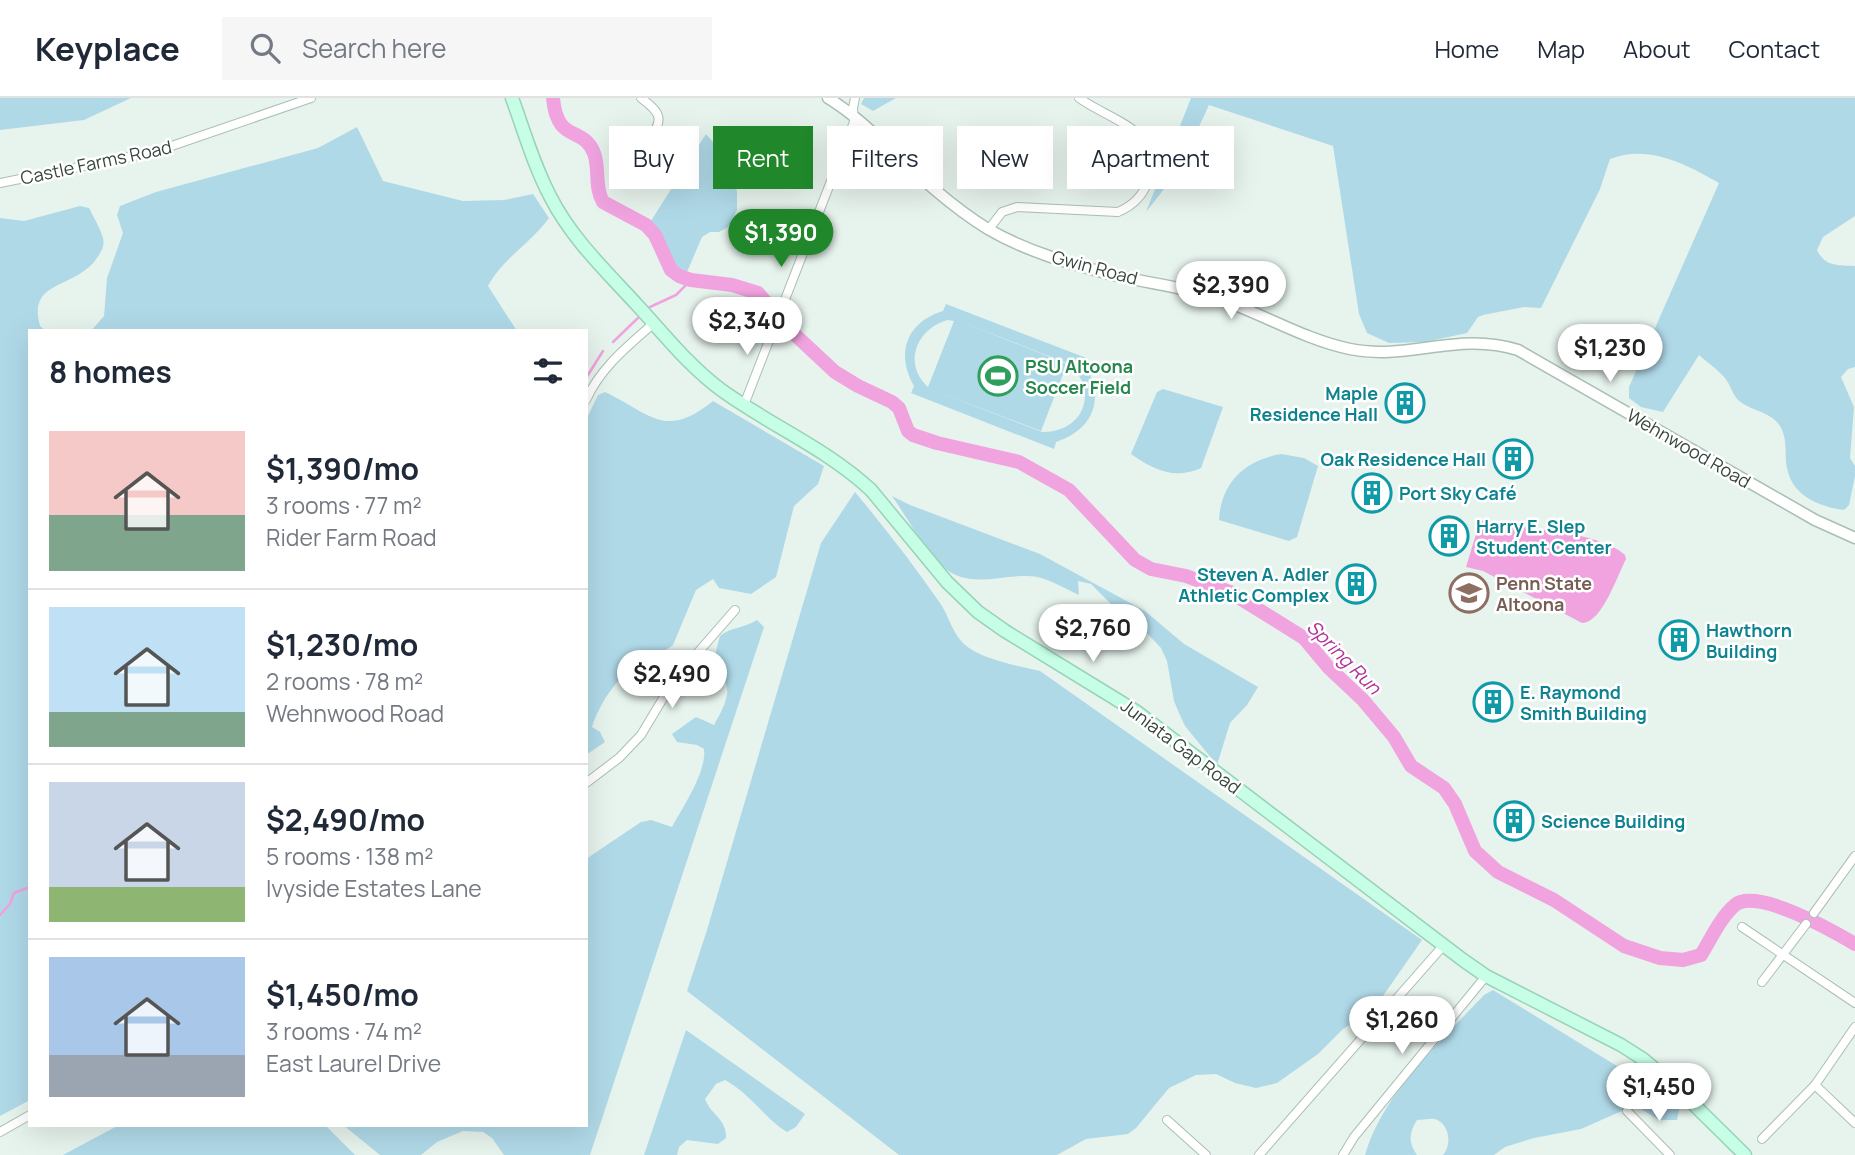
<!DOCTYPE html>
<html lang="en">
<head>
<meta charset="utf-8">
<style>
  :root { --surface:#fff; --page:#f6f6f7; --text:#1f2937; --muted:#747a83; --line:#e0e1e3; --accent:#20872a }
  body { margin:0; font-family:Manrope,sans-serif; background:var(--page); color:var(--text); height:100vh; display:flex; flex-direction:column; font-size:26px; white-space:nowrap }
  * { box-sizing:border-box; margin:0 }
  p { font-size:23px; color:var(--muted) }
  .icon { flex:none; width:38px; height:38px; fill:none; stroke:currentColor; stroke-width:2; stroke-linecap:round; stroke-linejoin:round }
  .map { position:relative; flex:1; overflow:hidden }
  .details { position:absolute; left:28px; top:231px; width:560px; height:798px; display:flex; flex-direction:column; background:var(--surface); border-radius:0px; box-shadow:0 7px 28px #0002 }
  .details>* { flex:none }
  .top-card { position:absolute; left:609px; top:28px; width:665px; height:63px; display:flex; gap:14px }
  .price { position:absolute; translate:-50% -60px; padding:0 16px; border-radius:24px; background:#fff; color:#222; font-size:23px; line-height:46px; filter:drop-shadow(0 2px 4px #0008) }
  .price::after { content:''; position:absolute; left:50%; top:42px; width:21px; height:16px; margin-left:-10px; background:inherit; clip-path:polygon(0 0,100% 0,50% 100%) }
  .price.on { background:var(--accent); color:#fff }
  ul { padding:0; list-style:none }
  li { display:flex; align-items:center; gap:21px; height:175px; padding:0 21px }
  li+li { border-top:2px solid var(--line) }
  li span { display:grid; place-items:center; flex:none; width:196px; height:140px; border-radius:0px; color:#555 }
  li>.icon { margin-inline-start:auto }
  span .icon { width:84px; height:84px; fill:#fffc; stroke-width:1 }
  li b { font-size:30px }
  h2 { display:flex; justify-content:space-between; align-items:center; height:84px; padding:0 21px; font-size:30px }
  .tag { padding:0 24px; border-radius:0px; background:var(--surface); box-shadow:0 7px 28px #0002; font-size:24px; line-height:63px }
  .tag.on { background:var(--accent); color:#fff }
  header { display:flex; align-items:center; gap:42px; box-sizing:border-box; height:98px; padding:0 35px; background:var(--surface); border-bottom:2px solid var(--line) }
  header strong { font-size:33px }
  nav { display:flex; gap:38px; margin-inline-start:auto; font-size:24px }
  .search { width:490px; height:63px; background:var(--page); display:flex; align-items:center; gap:18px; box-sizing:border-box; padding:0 24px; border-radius:0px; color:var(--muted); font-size:26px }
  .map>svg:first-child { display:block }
  .green { fill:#b0d9e8; fill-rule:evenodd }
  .water { fill:#f0a3df }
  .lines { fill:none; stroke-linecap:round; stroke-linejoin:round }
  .stream { stroke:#f0a3df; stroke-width:2.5 }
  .river { stroke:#f0a3df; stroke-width:14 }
  .minor-casing { stroke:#aabfb3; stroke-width:10 }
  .tertiary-casing { stroke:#aabfb3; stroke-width:13 }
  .secondary-casing { stroke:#97d3b7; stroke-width:15 }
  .minor { stroke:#fff; stroke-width:8 }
  .tertiary { stroke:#fff; stroke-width:10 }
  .secondary { stroke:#c6fee6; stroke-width:12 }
  .labels { text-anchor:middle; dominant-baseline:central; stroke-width:5; stroke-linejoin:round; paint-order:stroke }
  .street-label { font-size:18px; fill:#36463d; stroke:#fff }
  .leisure-label { font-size:18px; font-weight:bold; fill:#27864d; stroke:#fff; text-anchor:start }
  .culture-label { font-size:18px; font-weight:bold; fill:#0d838f; stroke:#fff; text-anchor:start }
  .education-label { font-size:18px; font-weight:bold; fill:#785e54; stroke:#fff; text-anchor:start }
  .water-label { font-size:19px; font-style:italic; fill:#b22f94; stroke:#fff }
</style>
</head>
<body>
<header>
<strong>Keyplace</strong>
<div class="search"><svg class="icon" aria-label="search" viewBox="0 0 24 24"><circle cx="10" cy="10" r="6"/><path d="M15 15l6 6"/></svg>Search here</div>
<nav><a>Home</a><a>Map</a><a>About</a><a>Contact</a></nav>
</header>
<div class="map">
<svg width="1855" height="1057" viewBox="0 0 1855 1057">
  <rect width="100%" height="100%" fill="#e7f3ed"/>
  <g class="green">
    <polygon points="0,0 131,0 84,22 0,32"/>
    <polygon points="864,0 896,0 873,13 861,6"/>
    <path d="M1191,0H1855V118L1823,139L1817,152C1825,169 1838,167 1855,168V269L1848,271L1841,279L1854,309L1850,360L1855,368V378L1849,407L1844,412C1820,409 1792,398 1787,370C1784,355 1789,336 1776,323C1766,313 1749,312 1738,302C1732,296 1730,285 1724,279C1717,271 1707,264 1699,257L1663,314L1641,309L1629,300V289L1719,85C1686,66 1648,46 1610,61L1600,91L1541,210L1524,209L1483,217L1478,219L1467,235L1425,244L1389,245L1367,235L1359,216L1333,48L1209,7L1179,72L1146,114Z"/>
    <path d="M357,29L383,83L463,103L504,102L533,96L549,120C531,145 502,161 488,188L517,233H91L104,218L107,180L123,135L117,117L120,108L156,94L318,50Z"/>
    <path d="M706,36L718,50L722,69L737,93V112L728,129L719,134H710L702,139L687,174H677C664,159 653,146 649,126Z"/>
    <path d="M80,108L89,110C94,120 100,130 103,140C105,148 101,154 97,160C75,192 27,181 40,228L46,233H30V1002L0,1018V120L24,123Z"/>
    <path d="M946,206L1089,261L1086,268C1105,302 1093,332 1056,344L1054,351L911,295L914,288C895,255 907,224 943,213ZM948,222L954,223L928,289C902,266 917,230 948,222ZM957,222L1069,266C1100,293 1083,335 1042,334L930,291L1041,333L1067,266Z"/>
    <path d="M1163,291L1223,309L1201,370C1174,382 1154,372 1131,356L1157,294Z"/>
    <path d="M605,294C651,316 665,342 713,303L824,368L818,386L794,408L776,479L751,496L719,490L713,481L696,492L673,547C665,554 657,555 648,559C622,572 600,603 592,629L600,634L605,644L586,657V322L598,297Z"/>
    <path d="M1281,356L1304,360L1318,368L1297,439L1289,443L1219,422C1221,384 1245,362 1281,356Z"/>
    <path d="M855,394C885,430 913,466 940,505C949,518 952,535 964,546C980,561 1018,568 1040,573L1422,842L1376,908L1342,932L1318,956L1277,985L1256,990L1235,985L1216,976L1196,977L1169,990L1136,1030L1128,1036L1086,1041L1057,1057H899L687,893L707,832L821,445Z"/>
    <path d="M892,398L910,407L1040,456L1145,513L1184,546L1258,589L1247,607L1230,625L1217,667L1185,628L1179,615L1174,603L1167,563L1161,550L1142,530L1110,505L1091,486L1078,483L1079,497C1063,490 1046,478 1028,478C999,477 969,491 943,469C926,454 906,418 892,398Z"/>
    <path d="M757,522L764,529L590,1057H504L492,1040L483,1034L463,1033L437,1044L421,1057H380L343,1027H586V761L641,724L651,722L672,729C683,709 707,673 704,651L697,647L677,644L672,636L696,619L714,627C718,619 724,610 726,601C731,586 720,578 716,565C714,556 718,546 720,538C731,529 745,530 757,522Z"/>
    <path d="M1493,892L1674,1003L1679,1012L1677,1022H1659L1634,1007L1627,1013L1624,1012L1581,1031L1534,1040L1505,1049L1494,1057H1443C1452,1047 1450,1026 1435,1021C1430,1020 1422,1022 1417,1022C1409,1035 1408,1044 1417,1057H1365C1383,995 1441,943 1484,897Z"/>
    <path d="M686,932L805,1016L796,1029L787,1034C764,1020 751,996 725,982L716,986L705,1001C711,1017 727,1021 726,1040L718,1046L687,1042L679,1049L677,1057H644Z"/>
    <polygon points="119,1027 325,1027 355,1057 63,1057"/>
  </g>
  <path class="water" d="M1480,423C1492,422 1506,426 1518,428C1547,433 1605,437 1625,457L1626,461C1617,478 1602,525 1582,525L1483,473L1466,469Z"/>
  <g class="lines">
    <g class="stream">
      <polyline points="650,209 676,197 691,182"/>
      <polyline points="613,244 638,220"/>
      <polyline points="586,280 603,253"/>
      <polyline points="0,817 10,806 14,795 30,789"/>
    </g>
    <path class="river" d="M553,0C557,46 583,27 594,55C600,71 594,89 603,104L646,127L655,137L671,172L679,178L691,182L732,187L758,195L791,233L835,274L858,288L892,304L899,310L908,333L913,337L937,345L1019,364L1069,392L1135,462L1151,471L1186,478L1230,494L1304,540L1329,570L1363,602L1394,639L1411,668L1444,690L1455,706L1475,753L1498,774L1554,802L1624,848L1660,860L1683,862L1701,857C1711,841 1720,820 1735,807C1756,789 1833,833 1855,846"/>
    <g class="minor-casing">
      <g id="minor">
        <path d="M641,0C664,17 662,21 649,45"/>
        <polyline points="0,85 157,53 311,0"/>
        <path d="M989,131L1002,114L1017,109L1118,114C1132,108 1143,98 1148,83C1166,33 1111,23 1079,0"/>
        <path d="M586,302C601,269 627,249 654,225"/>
        <polyline points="744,307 854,24 853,10 855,0"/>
        <polyline points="586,685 619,660 641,637 665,597 687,567 735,512"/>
        <polyline points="1814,815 1855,758"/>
        <polyline points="1742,829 1855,905"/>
        <polyline points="1762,884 1806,826"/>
        <polyline points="1815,987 1855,1025"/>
        <polyline points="1627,1013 1670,1057"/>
        <polyline points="1167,1022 1206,1057"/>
        <polyline points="0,1034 30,1017"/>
        <polyline points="1762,1041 1815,987 1855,929"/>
        <polyline points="1259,1057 1443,848"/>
        <polyline points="1343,1057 1354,1039 1486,878"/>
      </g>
    </g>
    <g class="tertiary-casing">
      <path id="tertiary" d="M828,0C851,14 870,32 889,50C920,79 952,109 988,131C1027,154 1074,167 1118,178C1149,185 1180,189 1211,198C1258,213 1302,241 1350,251C1409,263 1457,233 1518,252L1815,422L1855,440"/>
    </g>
    <g class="secondary-casing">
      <path id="secondary" d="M512,0C524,33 534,68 551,100C572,141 607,174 638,208C664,236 689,268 720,291C769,327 826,350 871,392L947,484L978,514L1005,533L1137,614L1463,862L1486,878L1621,947L1643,961L1675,988L1745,1057"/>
    </g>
    <use href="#minor" class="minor"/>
    <use href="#tertiary" class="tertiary"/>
    <use href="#secondary" class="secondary"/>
  </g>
  <defs>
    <g id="stadium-ring" transform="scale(2.0125)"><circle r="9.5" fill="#fff" stroke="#2e9e5b" stroke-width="1.5"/><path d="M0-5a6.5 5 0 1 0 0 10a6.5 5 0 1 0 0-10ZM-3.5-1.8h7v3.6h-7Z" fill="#2e9e5b"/></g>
    <g id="building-ring" transform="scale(2.0125)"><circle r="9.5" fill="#fff" stroke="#0f9aa8" stroke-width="1.5"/><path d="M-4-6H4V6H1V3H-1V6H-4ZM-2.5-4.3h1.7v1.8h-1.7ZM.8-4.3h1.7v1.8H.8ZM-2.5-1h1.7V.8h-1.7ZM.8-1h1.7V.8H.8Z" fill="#0f9aa8"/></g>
    <g id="university-ring" transform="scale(2.0125)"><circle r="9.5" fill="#fff" stroke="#8d6e63" stroke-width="1.5"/><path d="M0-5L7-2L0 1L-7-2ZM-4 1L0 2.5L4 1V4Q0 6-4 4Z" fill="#8d6e63"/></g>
  </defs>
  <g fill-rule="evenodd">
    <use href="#stadium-ring" x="998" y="278"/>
    <use href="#building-ring" x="1405" y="305"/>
    <use href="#building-ring" x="1513" y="361"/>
    <use href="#building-ring" x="1372" y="395"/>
    <use href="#building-ring" x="1449" y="438"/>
    <use href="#building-ring" x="1356" y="486"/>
    <use href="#university-ring" x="1469" y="495"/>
    <use href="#building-ring" x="1679" y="542"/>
    <use href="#building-ring" x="1493" y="604"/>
    <use href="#building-ring" x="1514" y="723"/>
  </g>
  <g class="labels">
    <g class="street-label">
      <text transform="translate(96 64) rotate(-12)">Castle Farms Road</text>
      <text transform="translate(1095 169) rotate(15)">Gwin Road</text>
      <text transform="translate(1689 350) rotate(30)">Wehnwood Road</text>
      <text transform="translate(1181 648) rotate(37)">Juniata Gap Road</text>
    </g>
    <g class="leisure-label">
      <text x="1025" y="268">PSU Altoona<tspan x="1025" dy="21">Soccer Field</tspan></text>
    </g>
    <g class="culture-label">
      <text x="1378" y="295" text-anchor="end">Maple<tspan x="1378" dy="21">Residence Hall</tspan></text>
      <text x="1486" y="361" text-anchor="end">Oak Residence Hall</text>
      <text x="1399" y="395">Port Sky Café</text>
      <text x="1476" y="428">Harry E. Slep<tspan x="1476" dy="21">Student Center</tspan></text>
      <text x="1329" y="476" text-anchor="end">Steven A. Adler<tspan x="1329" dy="21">Athletic Complex</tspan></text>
      <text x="1706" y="532">Hawthorn<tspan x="1706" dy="21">Building</tspan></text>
      <text x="1520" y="594">E. Raymond<tspan x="1520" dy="21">Smith Building</tspan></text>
      <text x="1541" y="723">Science Building</text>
    </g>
    <g class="education-label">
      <text x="1496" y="485">Penn State<tspan x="1496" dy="21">Altoona</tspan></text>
    </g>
    <g class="water-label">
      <text transform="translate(1344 559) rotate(45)">Spring Run</text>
    </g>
  </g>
</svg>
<b class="price on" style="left:781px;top:171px">$1,390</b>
<b class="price" style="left:1231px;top:223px">$2,390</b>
<b class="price" style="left:747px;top:259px">$2,340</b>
<b class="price" style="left:1610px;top:286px">$1,230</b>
<b class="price" style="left:1093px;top:566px">$2,760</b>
<b class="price" style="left:672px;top:612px">$2,490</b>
<b class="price" style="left:1402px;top:958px">$1,260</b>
<b class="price" style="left:1659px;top:1025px">$1,450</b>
<div class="top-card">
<a class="tag">Buy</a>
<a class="tag on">Rent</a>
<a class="tag">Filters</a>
<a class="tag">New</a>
<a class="tag">Apartment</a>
</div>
<section class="details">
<h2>8 homes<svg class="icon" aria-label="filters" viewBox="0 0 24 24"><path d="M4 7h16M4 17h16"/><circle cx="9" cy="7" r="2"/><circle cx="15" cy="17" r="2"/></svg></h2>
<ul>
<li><span style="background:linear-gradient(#f6c9c9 60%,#7fa58c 0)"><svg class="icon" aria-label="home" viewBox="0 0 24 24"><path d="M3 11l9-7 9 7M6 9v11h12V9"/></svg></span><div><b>$1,390/mo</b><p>3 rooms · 77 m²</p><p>Rider Farm Road</p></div></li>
<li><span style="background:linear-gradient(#bfe0f5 75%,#7fa58c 0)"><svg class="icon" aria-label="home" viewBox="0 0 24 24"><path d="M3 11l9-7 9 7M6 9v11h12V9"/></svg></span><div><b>$1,230/mo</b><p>2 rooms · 78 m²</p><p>Wehnwood Road</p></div></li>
<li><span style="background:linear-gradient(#c9d6e8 75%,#8fb573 0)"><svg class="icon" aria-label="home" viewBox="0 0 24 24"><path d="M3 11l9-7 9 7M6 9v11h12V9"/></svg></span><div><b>$2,490/mo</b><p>5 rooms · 138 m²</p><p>Ivyside Estates Lane</p></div></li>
<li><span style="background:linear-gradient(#a9c7e8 70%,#9aa5b1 0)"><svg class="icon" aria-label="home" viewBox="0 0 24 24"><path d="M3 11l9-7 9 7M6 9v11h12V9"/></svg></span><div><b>$1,450/mo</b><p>3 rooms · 74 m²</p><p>East Laurel Drive</p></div></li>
</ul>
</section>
</div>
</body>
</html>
